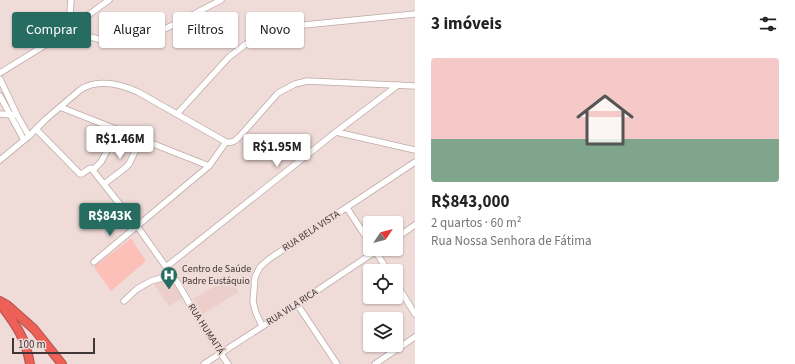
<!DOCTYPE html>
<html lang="pt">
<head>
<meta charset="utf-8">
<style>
  :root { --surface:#fff; --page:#f6f6f6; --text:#222; --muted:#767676; --line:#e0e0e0; --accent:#276c60 }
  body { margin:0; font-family:"Source Sans 3",sans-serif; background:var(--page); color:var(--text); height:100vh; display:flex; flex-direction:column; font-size:15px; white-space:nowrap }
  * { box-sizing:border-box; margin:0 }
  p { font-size:13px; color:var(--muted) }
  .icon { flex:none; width:22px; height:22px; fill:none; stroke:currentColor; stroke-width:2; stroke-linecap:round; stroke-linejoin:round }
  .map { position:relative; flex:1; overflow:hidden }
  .drawer { display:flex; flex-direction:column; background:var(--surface); width:380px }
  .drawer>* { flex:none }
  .hud { position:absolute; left:12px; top:12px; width:343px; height:36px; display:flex; gap:8px }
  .needle { width:26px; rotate:55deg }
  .fabs { position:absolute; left:363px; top:216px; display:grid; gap:8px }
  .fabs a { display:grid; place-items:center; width:40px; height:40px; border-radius:4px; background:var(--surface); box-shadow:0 1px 3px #0004; font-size:20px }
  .scale { position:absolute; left:12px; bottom:10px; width:83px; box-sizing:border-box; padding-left:4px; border:2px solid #3f3736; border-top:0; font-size:11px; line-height:14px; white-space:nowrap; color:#3f3736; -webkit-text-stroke:3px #efdbd8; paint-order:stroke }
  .price { position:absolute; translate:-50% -34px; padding:0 9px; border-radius:4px; background:#fff; color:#222; font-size:13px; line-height:26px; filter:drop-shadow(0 1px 2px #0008) }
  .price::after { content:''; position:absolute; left:50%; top:24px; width:12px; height:9px; margin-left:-6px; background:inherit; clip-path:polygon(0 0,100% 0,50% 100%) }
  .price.on { background:var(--accent); color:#fff }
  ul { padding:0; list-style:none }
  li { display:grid; align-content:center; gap:8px; height:212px; padding:0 16px }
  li+li { border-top:1px solid var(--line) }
  li span { display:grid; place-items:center; height:124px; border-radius:4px; color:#555 }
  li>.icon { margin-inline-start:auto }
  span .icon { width:72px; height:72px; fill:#fffc; stroke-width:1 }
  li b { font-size:17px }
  h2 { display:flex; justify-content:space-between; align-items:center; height:48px; padding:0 16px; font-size:17px }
  .tag { padding:0 14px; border-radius:4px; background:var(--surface); box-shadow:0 1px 3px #0004; font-size:14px; line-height:36px }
  .tag.on { background:var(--accent); color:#fff }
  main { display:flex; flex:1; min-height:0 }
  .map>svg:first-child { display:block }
  .built { fill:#eccecb }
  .green { fill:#fdc0b9 }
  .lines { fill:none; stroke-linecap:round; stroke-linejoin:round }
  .minor-casing { stroke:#bdaaa7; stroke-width:7 }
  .highway-casing { stroke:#af524b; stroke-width:10 }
  .minor { stroke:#fff; stroke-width:5.5 }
  .highway { stroke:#ec6057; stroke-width:8 }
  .labels { text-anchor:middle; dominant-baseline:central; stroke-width:4; stroke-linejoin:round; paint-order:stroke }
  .street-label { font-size:10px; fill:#3f3736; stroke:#efdbd8 }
  .poi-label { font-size:10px; fill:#3f3736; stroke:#efdbd8; text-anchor:start }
</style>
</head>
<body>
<main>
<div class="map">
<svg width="415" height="364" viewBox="0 0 415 364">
  <rect width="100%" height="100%" fill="#efdbd8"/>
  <g class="built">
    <polygon points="171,277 184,297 169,306 153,283"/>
    <polygon points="230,277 238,292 203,314 193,299"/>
  </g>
  <polygon class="green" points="131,238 146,261 111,291 94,267"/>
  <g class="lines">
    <g class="minor-casing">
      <g id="minor">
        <polyline points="69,29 71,0"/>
        <polyline points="68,31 102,40 123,41 154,34 175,24 221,0"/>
        <polyline points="0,73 68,31 69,29 109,0"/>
        <polyline points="0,79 17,115 29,136"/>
        <polyline points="0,96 24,140"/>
        <polyline points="60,107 209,166"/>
        <polyline points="0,114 13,115"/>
        <polyline points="177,114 229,57 246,44 263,34 294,26 415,14"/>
        <path d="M36,129L80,174C84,174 87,169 91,168L137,226L166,267L177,282L202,325L228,364"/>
        <polyline points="336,132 415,150"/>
        <path d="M0,160L29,136L46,119L80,90C98,78 120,84 138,92L226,142C233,143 235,141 240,136L278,93L295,84L307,81L415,86"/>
        <polyline points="93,170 101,162 118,130"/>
        <polyline points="104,184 125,168 129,164 141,139"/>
        <polyline points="347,208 370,243"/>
        <polyline points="396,238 415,225"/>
        <polyline points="374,249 388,271"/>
        <polyline points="94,262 209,166 226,142"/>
        <polyline points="166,267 336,132 398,85"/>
        <polyline points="396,283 415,314"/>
        <polyline points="124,301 137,289 151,281 172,275"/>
        <polyline points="297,304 337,364"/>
        <polyline points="262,326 256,313 253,302 255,277 260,267 269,259 415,162"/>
        <polyline points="204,364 297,304 379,249"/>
        <polyline points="375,364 415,337"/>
      </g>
    </g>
    <g class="highway-casing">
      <g id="highway">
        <polyline points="0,301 7,305 34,329 62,364"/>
        <path d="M1,305C16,325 26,339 30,364"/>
      </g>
    </g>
    <use href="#minor" class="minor"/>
    <use href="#highway" class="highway"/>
  </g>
  <defs>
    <g id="hospital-pin" transform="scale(0.9)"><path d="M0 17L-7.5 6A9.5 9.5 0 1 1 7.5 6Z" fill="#276c60" stroke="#efdbd8"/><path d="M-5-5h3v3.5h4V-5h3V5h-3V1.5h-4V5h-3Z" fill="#fff"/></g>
  </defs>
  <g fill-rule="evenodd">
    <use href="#hospital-pin" x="169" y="275"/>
  </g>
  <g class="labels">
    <g class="street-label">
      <text transform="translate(311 231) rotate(-33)">RUA BELA VISTA</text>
      <text transform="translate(292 307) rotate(-33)">RUA VILA RICA</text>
      <text transform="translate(206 329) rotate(57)">RUA HUMAITÁ</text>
    </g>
    <g class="poi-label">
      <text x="182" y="269">Centro de Saúde<tspan x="182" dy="12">Padre Eustáquio</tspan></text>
    </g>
  </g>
</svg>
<div class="fabs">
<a><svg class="needle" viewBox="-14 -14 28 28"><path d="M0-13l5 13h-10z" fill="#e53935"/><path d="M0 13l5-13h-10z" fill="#767676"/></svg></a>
<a><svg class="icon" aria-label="locate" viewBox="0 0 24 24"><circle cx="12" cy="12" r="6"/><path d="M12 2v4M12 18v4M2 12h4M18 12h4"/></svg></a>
<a><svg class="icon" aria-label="layers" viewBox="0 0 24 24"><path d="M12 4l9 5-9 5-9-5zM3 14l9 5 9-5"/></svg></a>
</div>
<div class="scale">100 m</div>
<b class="price" style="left:120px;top:160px">R$1.46M</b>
<b class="price" style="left:277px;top:168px">R$1.95M</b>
<b class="price on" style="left:110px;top:237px">R$843K</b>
<div class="hud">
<a class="tag on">Comprar</a>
<a class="tag">Alugar</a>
<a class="tag">Filtros</a>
<a class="tag">Novo</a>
</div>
</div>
<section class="drawer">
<h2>3 imóveis<svg class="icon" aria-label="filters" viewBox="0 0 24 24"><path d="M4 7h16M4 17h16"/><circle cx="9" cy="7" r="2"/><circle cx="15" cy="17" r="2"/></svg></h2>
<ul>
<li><span style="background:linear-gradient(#f6c9c9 65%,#7fa58c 0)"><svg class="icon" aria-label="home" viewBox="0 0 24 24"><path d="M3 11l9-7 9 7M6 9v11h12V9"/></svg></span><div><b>R$843,000</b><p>2 quartos · 60 m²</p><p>Rua Nossa Senhora de Fátima</p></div></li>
</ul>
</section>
</main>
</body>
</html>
